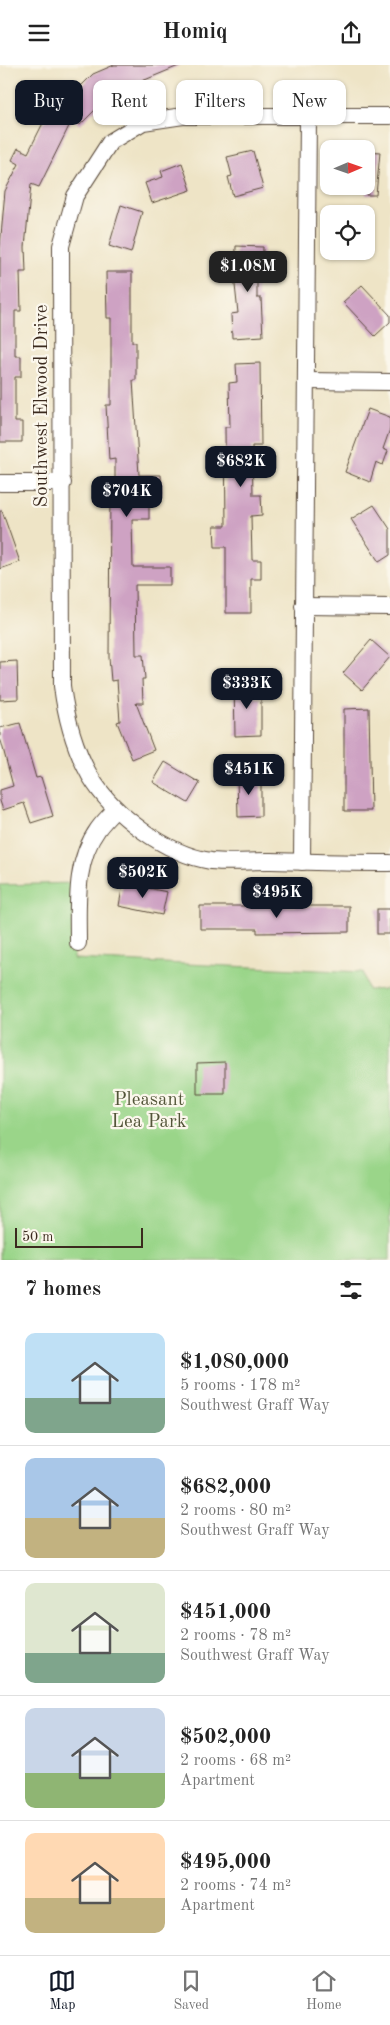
<!DOCTYPE html>
<html lang="en">
<head>
<meta charset="utf-8">
<style>
  :root { --surface:#fff; --page:#f6f6f6; --text:#222; --muted:#767676; --line:#e0e0e0; --accent:#111827 }
  body { margin:0; font-family:"Old Standard TT",serif; background:var(--page); color:var(--text); height:100vh; display:flex; flex-direction:column; font-size:19px; white-space:nowrap }
  * { box-sizing:border-box; margin:0 }
  p { font-size:16px; color:var(--muted) }
  .icon { flex:none; width:28px; height:28px; fill:none; stroke:currentColor; stroke-width:2; stroke-linecap:round; stroke-linejoin:round }
  .map { position:relative; height:1195px; overflow:hidden }
  .details { display:flex; flex-direction:column; background:var(--surface); flex:1 }
  .details>* { flex:none }
  .top-card { position:absolute; left:15px; top:15px; width:360px; height:45px; display:flex; gap:10px }
  .needle { width:32px; rotate:88deg }
  .tools { position:absolute; left:320px; top:75px; display:grid; gap:10px }
  .tools a { display:grid; place-items:center; width:55px; height:55px; border-radius:10px; background:var(--surface); box-shadow:0 1px 4px #0004; font-size:25px }
  .scale { position:absolute; left:15px; bottom:12px; width:128px; box-sizing:border-box; padding-left:5px; border:2px solid #3b2a1e; border-top:0; font-size:14px; line-height:18px; white-space:nowrap; color:#3b2a1e; -webkit-text-stroke:4px #fbf7ec; paint-order:stroke }
  .price { position:absolute; translate:-50% -42px; padding:0 11px; border-radius:10px; background:var(--accent); color:#fff; font-size:16px; line-height:32px; filter:drop-shadow(0 1px 2px #0008) }
  .price::after { content:''; position:absolute; left:50%; top:30px; width:15px; height:11px; margin-left:-8px; background:inherit; clip-path:polygon(0 0,100% 0,50% 100%) }
  .price.current { background:#222; color:#fff }
  ul { padding:0; list-style:none }
  li { display:flex; align-items:center; gap:15px; height:125px; padding:0 25px }
  li+li { border-top:1px solid var(--line) }
  li span { display:grid; place-items:center; flex:none; width:140px; height:100px; border-radius:10px; color:#555 }
  li>.icon { margin-inline-start:auto }
  span .icon { width:60px; height:60px; fill:#fffc; stroke-width:1 }
  li b { font-size:21px }
  h2 { display:flex; justify-content:space-between; align-items:center; height:60px; padding:0 25px; font-size:21px }
  .pill { padding:0 18px; border-radius:10px; background:var(--surface); box-shadow:0 1px 4px #0004; font-size:18px; line-height:45px }
  .pill.current { background:var(--accent); color:#fff }
  header { display:flex; justify-content:space-between; align-items:center; height:65px; padding:0 25px; background:var(--surface); font-size:22px; font-weight:700 }
  .tabs { display:flex; justify-content:space-around; align-items:center; height:70px; border-top:1px solid var(--line); background:var(--surface); font-size:14px; color:var(--muted) }
  .tabs a { display:grid; justify-items:center; gap:2px }
  .tabs .current { color:var(--accent) }
  .map>svg:first-child { display:block }
  .green { fill:#9ad589; stroke:#6a8054 }
  .building { fill:#cea2c3 }
  .lines { fill:none; stroke-linecap:round; stroke-linejoin:round }
  .minor-casing { stroke:#564637; stroke-width:18 }
  .minor { stroke:#fff; stroke-width:16 }
  .labels { text-anchor:middle; dominant-baseline:central; stroke-width:4.5; stroke-linejoin:round; paint-order:stroke }
  .street-label { font-size:19px; fill:#3b2a1e; stroke:#fbf7ec }
  .park-label { font-size:19px; fill:#535539; stroke:#fbf7ec }
</style>
</head>
<body>
<header><svg class="icon" aria-label="menu" viewBox="0 0 24 24"><path d="M4 6h16M4 12h16M4 18h16"/></svg>Homiq<svg class="icon" aria-label="share" viewBox="0 0 24 24"><path d="M12 15V3M7 8l5-5 5 5M5 13v7h14v-7"/></svg></header>
<div class="map">
<svg width="390" height="1195" viewBox="0 0 390 1195">
  <rect width="100%" height="100%" fill="#fbf7ec"/>
  <filter id="ink" filterUnits="userSpaceOnUse"><feTurbulence type="fractalNoise" baseFrequency=".02" numOctaves="2"/><feDisplacementMap in="SourceGraphic" scale="10" xChannelSelector="R" yChannelSelector="G"/><feConvolveMatrix kernelMatrix="1 2 1 2 8 2 1 2 1" color-interpolation-filters="sRGB"/></filter>
  <filter id="wash" filterUnits="userSpaceOnUse"><feTurbulence type="fractalNoise" baseFrequency=".0096" numOctaves="4" result="noise"/><feDisplacementMap in="SourceGraphic" scale="20" xChannelSelector="R" yChannelSelector="G"/><feGaussianBlur stdDeviation="1.12" result="paint"/><feColorMatrix in="noise" values="0 0 0 0 0 0 0 0 0 0 0 0 0 0 0 0 0 1.4 0 .05"/><feComposite in="paint" operator="in"/></filter>
  <g filter="url(#wash)">
    <rect width="100%" height="100%" fill="#eee4c6"/>
    <polygon class="green" points="74,818 74,894 363,907 368,925 390,924 390,1195 0,1195 0,820"/>
    <g id="blocks">
      <g class="building">
        <polygon points="114,0 181,0 111,29 80,60 73,53 39,122 31,119 25,182 26,207 20,207 21,246 15,246 15,291 21,291 21,312 15,312 15,357 22,357 22,377 0,377 0,182 5,126 19,99 12,95 18,83 28,88 42,60 93,9"/>
        <polygon points="253,86 263,123 233,131 228,112 232,111 227,92"/>
        <polygon points="366,86 380,87 376,130 366,130"/>
        <polygon points="182,98 191,125 152,138 145,118 163,112 161,106"/>
        <polygon points="121,140 142,147 131,188 109,181"/>
        <polygon points="236,181 263,182 262,204 257,203 257,233 261,233 263,271 232,273 231,249 238,248 235,220"/>
        <polygon points="106,207 132,207 132,277 136,277 136,315 133,315 139,410 161,410 162,429 149,429 149,454 132,454 133,502 170,502 170,520 135,520 136,590 143,590 145,614 142,614 143,638 136,638 154,685 132,694 117,657 120,656 117,615 111,616 109,592 110,423 115,423 115,394 109,395 106,340 111,340 111,253 107,253"/>
        <polygon points="362,220 390,250 390,257 375,271 343,237"/>
        <polygon points="260,298 261,381 252,381 253,430 261,430 262,450 251,451 252,495 261,495 261,514 251,514 251,548 226,548 226,482 215,482 214,461 226,461 225,362 230,362 229,318 237,317 236,299"/>
        <polygon points="368,344 390,352 390,364 383,384 388,386 383,400 376,397 370,417 345,407"/>
        <polygon points="374,440 390,464 390,490 379,497 351,454"/>
        <polygon points="0,446 2,446 20,497 0,504"/>
        <polygon points="371,575 390,592 362,625 343,608"/>
        <polygon points="17,596 18,634 0,635 0,597"/>
        <polygon points="234,618 256,618 256,633 261,633 261,670 235,671"/>
        <polygon points="369,643 371,746 344,746 344,644"/>
        <polygon points="20,658 36,713 41,712 53,751 31,758 24,738 3,745 0,736 0,725 13,721 0,672 0,663"/>
        <polygon points="165,697 200,718 188,738 153,717"/>
        <polygon points="237,710 261,710 261,751 238,752"/>
        <polygon points="123,818 167,827 162,850 119,841"/>
        <polygon points="200,841 349,841 349,867 257,868 257,864 200,864"/>
        <rect x="377" y="844" width="13" height="25"/>
        <polygon points="225,997 225,1029 197,1029 197,998"/>
      </g>
    </g>
  </g>
  <g filter="url(#ink)">
    <use href="#blocks" fill-opacity="0" stroke="#564637" stroke-width="1"/>
    <g class="lines">
      <g class="minor-casing">
        <g id="minor">
          <path d="M390,51H183L143,57L110,77L75,131L61,181L62,621C66,652 74,683 90,711C113,750 166,789 211,796C230,798 250,796 268,796C309,797 349,798 390,798"/>
          <polyline points="306,316 390,317"/>
          <polyline points="0,418 63,418"/>
          <polyline points="303,541 390,542"/>
          <polyline points="302,797 308,50"/>
          <path d="M78,878C78,840 74,797 98,764C103,757 110,750 116,744"/>
        </g>
      </g>
      <use href="#minor" class="minor"/>
    </g>
  </g>
  <g class="labels">
    <g class="street-label">
      <text transform="translate(42 341) rotate(-90)">Southwest Elwood Drive</text>
    </g>
    <g class="park-label">
      <text x="149" y="1035">Pleasant<tspan x="149" dy="22">Lea Park</tspan></text>
    </g>
  </g>
</svg>
<div class="tools">
<a><svg class="needle" viewBox="-14 -14 28 28"><path d="M0-13l5 13h-10z" fill="#e53935"/><path d="M0 13l5-13h-10z" fill="#767676"/></svg></a>
<a><svg class="icon" aria-label="locate" viewBox="0 0 24 24"><circle cx="12" cy="12" r="6"/><path d="M12 2v4M12 18v4M2 12h4M18 12h4"/></svg></a>
</div>
<div class="scale">50 m</div>
<b class="price current" style="left:248px;top:228px">$1.08M</b>
<b class="price" style="left:241px;top:423px">$682K</b>
<b class="price" style="left:127px;top:453px">$704K</b>
<b class="price" style="left:247px;top:645px">$333K</b>
<b class="price" style="left:249px;top:731px">$451K</b>
<b class="price" style="left:143px;top:834px">$502K</b>
<b class="price" style="left:277px;top:854px">$495K</b>
<div class="top-card">
<a class="pill current">Buy</a>
<a class="pill">Rent</a>
<a class="pill">Filters</a>
<a class="pill">New</a>
</div>
</div>
<section class="details">
<h2>7 homes<svg class="icon" aria-label="filters" viewBox="0 0 24 24"><path d="M4 7h16M4 17h16"/><circle cx="9" cy="7" r="2"/><circle cx="15" cy="17" r="2"/></svg></h2>
<ul>
<li><span style="background:linear-gradient(#bfe0f5 65%,#7fa58c 0)"><svg class="icon" aria-label="home" viewBox="0 0 24 24"><path d="M3 11l9-7 9 7M6 9v11h12V9"/></svg></span><div><b>$1,080,000</b><p>5 rooms · 178 m²</p><p>Southwest Graff Way</p></div></li>
<li><span style="background:linear-gradient(#a9c7e8 60%,#c2b280 0)"><svg class="icon" aria-label="home" viewBox="0 0 24 24"><path d="M3 11l9-7 9 7M6 9v11h12V9"/></svg></span><div><b>$682,000</b><p>2 rooms · 80 m²</p><p>Southwest Graff Way</p></div></li>
<li><span style="background:linear-gradient(#dfe7d0 70%,#7fa58c 0)"><svg class="icon" aria-label="home" viewBox="0 0 24 24"><path d="M3 11l9-7 9 7M6 9v11h12V9"/></svg></span><div><b>$451,000</b><p>2 rooms · 78 m²</p><p>Southwest Graff Way</p></div></li>
<li><span style="background:linear-gradient(#c9d6e8 65%,#8fb573 0)"><svg class="icon" aria-label="home" viewBox="0 0 24 24"><path d="M3 11l9-7 9 7M6 9v11h12V9"/></svg></span><div><b>$502,000</b><p>2 rooms · 68 m²</p><p>Apartment</p></div></li>
<li><span style="background:linear-gradient(#ffd9b3 65%,#c2b280 0)"><svg class="icon" aria-label="home" viewBox="0 0 24 24"><path d="M3 11l9-7 9 7M6 9v11h12V9"/></svg></span><div><b>$495,000</b><p>2 rooms · 74 m²</p><p>Apartment</p></div></li>
</ul>
</section>
<nav class="tabs">
<a class="current"><svg class="icon" aria-label="map" viewBox="0 0 24 24"><path d="M3 6l6-2 6 2 6-2v14l-6 2-6-2-6 2zM9 4v14M15 6v14"/></svg>Map</a>
<a><svg class="icon" aria-label="saved" viewBox="0 0 24 24"><path d="M7 4h10v16l-5-4-5 4z"/></svg>Saved</a>
<a><svg class="icon" aria-label="home" viewBox="0 0 24 24"><path d="M3 11l9-7 9 7M6 9v11h12V9"/></svg>Home</a>
</nav>
</body>
</html>
